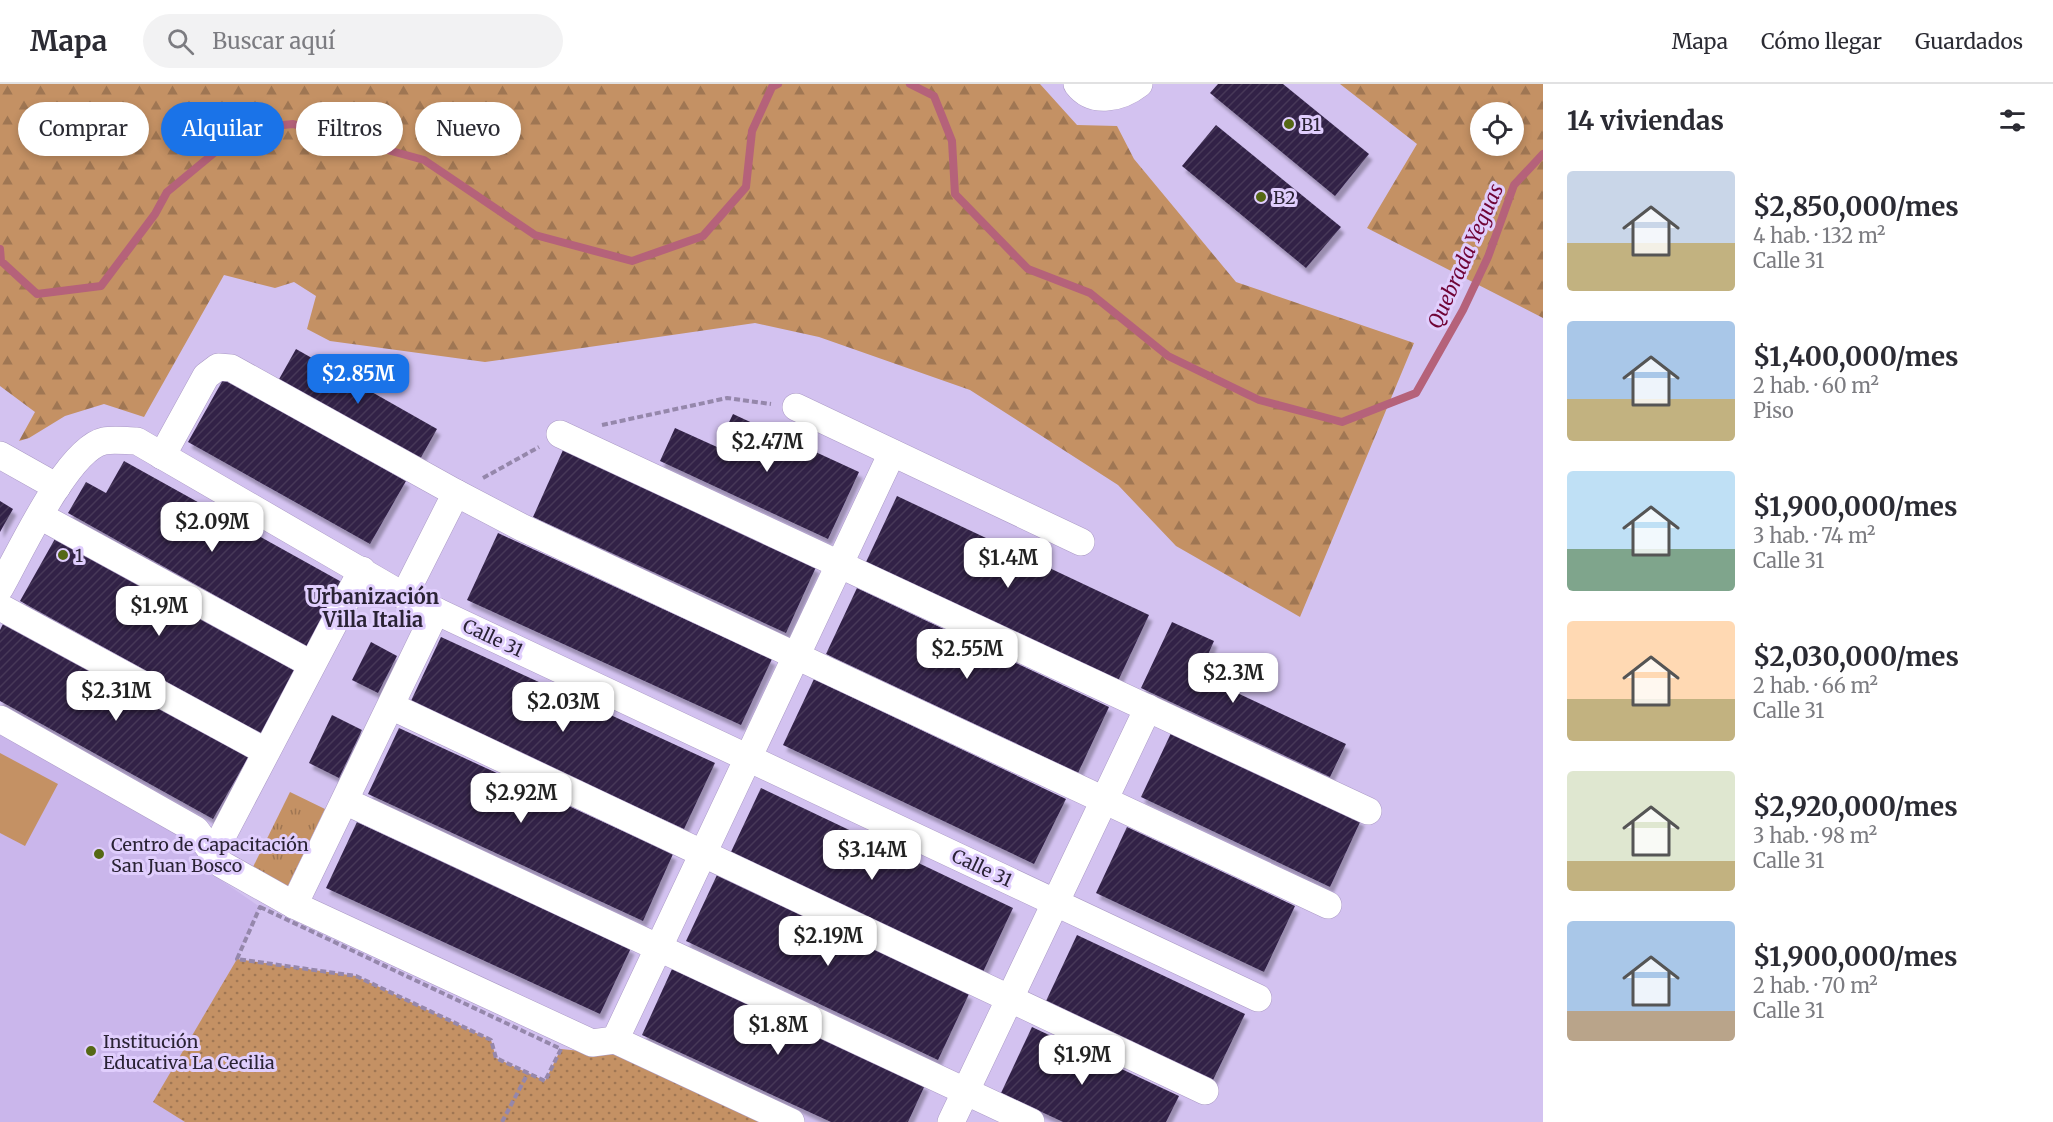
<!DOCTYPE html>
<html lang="es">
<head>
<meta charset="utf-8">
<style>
  :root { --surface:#fff; --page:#f2f2f3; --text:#2b2b33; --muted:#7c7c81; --line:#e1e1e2; --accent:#1a73e8 }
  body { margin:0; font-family:Merriweather,serif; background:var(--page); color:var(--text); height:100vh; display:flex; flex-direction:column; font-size:22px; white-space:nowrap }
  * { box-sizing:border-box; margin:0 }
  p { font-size:20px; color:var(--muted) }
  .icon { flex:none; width:33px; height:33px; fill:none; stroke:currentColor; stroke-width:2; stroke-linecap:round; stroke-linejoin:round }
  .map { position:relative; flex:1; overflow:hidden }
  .panel { display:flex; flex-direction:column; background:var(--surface); width:510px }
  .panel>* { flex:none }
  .top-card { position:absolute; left:18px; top:18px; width:570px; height:54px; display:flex; gap:12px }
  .buttons { position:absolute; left:1470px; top:18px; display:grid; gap:12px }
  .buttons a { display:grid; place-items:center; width:54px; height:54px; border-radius:50%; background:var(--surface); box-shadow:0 3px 9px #0003; font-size:30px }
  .price { position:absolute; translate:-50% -51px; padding:0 14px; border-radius:12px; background:#fff; color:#222; font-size:20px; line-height:39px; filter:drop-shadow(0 2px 3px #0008) }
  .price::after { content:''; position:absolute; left:50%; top:36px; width:18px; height:14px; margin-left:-9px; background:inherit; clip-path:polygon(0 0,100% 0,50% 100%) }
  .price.on { background:var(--accent); color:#fff }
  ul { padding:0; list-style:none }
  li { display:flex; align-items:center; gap:18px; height:150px; padding:0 24px }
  li span { display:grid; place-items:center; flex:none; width:168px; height:120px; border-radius:6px; color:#555 }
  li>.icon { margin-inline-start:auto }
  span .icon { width:72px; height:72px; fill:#fffc; stroke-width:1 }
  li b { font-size:26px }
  h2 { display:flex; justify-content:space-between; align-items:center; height:72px; padding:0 24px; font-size:26px }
  .tag { padding:0 21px; border-radius:27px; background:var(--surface); box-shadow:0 3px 9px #0003; font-size:21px; line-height:54px }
  .tag.on { background:var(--accent); color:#fff }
  header { display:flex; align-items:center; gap:36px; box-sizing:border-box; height:84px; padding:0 30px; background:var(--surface); border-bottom:2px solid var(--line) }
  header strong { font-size:28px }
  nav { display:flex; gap:33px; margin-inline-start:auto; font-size:21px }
  .search { width:420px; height:54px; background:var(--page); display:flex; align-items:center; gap:15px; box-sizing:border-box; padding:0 21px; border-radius:33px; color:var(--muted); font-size:22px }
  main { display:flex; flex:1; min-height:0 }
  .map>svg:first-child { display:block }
  .built { fill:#cab6eb }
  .grass { fill:url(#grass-dots) }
  .forest { fill:url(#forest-firs); fill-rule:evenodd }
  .park { fill:url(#park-tufts) }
  .pitch { fill:#c49164 }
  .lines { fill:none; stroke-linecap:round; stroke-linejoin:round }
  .stream { stroke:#b5627a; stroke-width:8 }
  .building { fill:url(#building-hatch); filter:url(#shadow) }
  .minor-casing { stroke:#ab9ac6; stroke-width:28 }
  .path { stroke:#9587ab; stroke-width:4; stroke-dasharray:6 3; stroke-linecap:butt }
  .minor { stroke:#fff; stroke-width:27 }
  .poi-dot { fill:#556814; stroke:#e0cefd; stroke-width:2 }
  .labels { text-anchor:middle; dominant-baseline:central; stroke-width:6; stroke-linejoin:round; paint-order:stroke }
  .poi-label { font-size:18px; fill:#2a2335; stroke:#e0cefd; text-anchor:start }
  .street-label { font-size:18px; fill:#2a2335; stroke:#e0cefd }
  .water-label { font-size:20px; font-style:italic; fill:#700436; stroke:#e0cefd }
  .neighbourhood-label { font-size:20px; font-weight:bold; fill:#2a2335; stroke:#e0cefd }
</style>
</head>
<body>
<header>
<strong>Mapa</strong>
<div class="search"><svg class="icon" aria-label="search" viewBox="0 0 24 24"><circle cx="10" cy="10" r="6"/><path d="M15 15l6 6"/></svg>Buscar aquí</div>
<nav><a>Mapa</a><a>Cómo llegar</a><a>Guardados</a></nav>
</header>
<main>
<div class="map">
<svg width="1543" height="1038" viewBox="0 0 1543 1038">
  <defs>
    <pattern id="grass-dots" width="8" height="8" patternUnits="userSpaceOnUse" patternTransform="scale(1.5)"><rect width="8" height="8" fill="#c49164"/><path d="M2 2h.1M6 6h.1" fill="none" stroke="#9f7653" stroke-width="1.8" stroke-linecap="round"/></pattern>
    <pattern id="forest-firs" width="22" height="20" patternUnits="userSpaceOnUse" patternTransform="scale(1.5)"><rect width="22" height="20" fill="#c49164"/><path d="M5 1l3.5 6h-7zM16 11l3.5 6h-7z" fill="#9f7653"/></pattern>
    <pattern id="park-tufts" width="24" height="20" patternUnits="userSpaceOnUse" patternTransform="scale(1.5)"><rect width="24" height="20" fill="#c49164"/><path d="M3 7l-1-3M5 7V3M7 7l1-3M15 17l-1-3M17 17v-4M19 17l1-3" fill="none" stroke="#9f7653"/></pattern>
    <pattern id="building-hatch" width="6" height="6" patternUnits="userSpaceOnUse" patternTransform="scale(1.5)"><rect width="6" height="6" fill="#312246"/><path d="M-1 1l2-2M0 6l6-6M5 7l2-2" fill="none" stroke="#463959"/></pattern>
    <filter id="shadow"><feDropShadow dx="3.5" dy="6" stdDeviation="1.5" flood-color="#0004"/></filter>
  </defs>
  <rect width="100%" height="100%" fill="#d3c2f0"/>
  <polygon class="built" points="0,645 190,754 205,785 260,823 237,875 154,1018 185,1038 0,1038"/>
  <polygon class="grass" points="237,875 356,892 491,956 496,974 545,997 561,965 630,972 773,1038 185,1038 153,1018"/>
  <g class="forest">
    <polygon points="0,0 1040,0 1077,41 1117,42 1134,75 1236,198 1414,259 1300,533 1176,462 1118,401 970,306 819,253 755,239 485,278 330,257 307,245 316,212 294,198 275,204 224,191 144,333 104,320 65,332 29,354 19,357 35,328 0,302"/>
    <path d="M1340,0H1543V234L1367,144L1417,60ZM1514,28V62H1480V28Z"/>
  </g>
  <polygon class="park" points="290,708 325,725 286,806 250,789"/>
  <polygon class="pitch" points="0,669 58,700 25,762 0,749"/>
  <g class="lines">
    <g class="stream">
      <polyline points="910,0 934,12 952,57 955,110 1028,185 1090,209 1168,272 1259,316 1342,338 1416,309 1463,226 1488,173 1514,101 1543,70"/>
      <polyline points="0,165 1,177 37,210 101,202 155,130 167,108 243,45 293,40 424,76 535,151 632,177 703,152 746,103 752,47 772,3 778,0"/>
    </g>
  </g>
  <g class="building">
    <polygon points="1218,0 1283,0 1369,70 1335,112 1210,9"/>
    <polygon points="1216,41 1341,143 1306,184 1182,82"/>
    <polygon points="296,265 437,345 419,377 278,297"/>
    <polygon points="224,294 406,397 370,460 188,358"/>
    <polygon points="733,330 859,388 828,455 660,377 675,344 717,363"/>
    <polygon points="563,366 816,483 786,549 533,433"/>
    <polygon points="124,377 347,501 311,565 68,429 86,398 106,409"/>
    <polygon points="897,412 1149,531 1118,597 866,478"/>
    <polygon points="0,417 13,425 0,448"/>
    <polygon points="498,449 772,575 741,641 467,516"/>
    <polygon points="56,453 299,589 264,652 20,517"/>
    <polygon points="857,504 1109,623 1078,689 826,570"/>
    <polygon points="5,536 249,672 213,735 0,617 0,546"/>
    <polygon points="1172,538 1214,557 1199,591 1346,660 1330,693 1141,604"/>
    <polygon points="441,553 715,679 684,745 410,619"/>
    <polygon points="371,558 397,572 378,609 352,596"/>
    <polygon points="814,595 1066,715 1034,780 783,661"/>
    <polygon points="332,631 362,646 339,694 309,679"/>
    <polygon points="399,644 673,770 643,837 368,710"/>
    <polygon points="1172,647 1361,736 1330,803 1141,713"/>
    <polygon points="761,704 1013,824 982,890 730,770"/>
    <polygon points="357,738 631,864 600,930 326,804"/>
    <polygon points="1127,743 1295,822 1264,888 1096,809"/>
    <polygon points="717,791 969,910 938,976 686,857"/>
    <polygon points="1077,851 1245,930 1213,996 1046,917"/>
    <polygon points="672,885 925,1001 908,1038 831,1038 642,951"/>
    <polygon points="1032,943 1179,1012 1166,1038 1063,1038 1001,1009"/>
  </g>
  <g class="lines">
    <g class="minor-casing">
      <g id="minor">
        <path d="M1077,0C1093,21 1121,14 1139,0"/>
        <polyline points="796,323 1081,458"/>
        <polyline points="560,350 1368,727"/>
        <polyline points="0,371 57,403"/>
        <polyline points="162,372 206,292 218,283 231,284 456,409 521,443 1328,821"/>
        <polyline points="40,432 311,580"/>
        <path d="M0,504C19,471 67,365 104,357C114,355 127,357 137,357L404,512L1258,914"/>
        <polyline points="404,512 456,409"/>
        <polyline points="0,523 265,667"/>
        <polyline points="391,622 1205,1007"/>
        <polyline points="0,635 196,746 221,780 294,821 592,959 615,956 791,1038"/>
        <polyline points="345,717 1031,1038"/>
        <polyline points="214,768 362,486"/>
        <polyline points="294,821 436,527"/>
        <polyline points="615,956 892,369"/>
        <polyline points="951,1038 1148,624"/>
      </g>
    </g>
    <g class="path">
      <polyline points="602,341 727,314 771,320"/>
      <polyline points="483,394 539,363"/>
      <polygon points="260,823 561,965 545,997 496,974 491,956 356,892 237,875"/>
      <polyline points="502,1038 528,989"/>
    </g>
    <use href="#minor" class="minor"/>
  </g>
  <g class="poi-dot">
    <circle cx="1289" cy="40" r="6"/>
    <circle cx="1261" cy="113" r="6"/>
    <circle cx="63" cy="471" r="6"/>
    <circle cx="99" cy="770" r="6"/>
    <circle cx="91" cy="967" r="6"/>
  </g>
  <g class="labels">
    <g class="poi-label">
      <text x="1301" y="40">B1</text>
      <text x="1273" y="113">B2</text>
      <text x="75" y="471">1</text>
      <text x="111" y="760">Centro de Capacitación<tspan x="111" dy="21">San Juan Bosco</tspan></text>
      <text x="103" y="957">Institución<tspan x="103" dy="21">Educativa La Cecilia</tspan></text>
    </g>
    <g class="street-label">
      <text transform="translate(493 554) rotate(25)">Calle 31</text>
      <text transform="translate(982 784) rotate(25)">Calle 31</text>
    </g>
    <g class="water-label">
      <text transform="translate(1465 172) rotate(-66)">Quebrada Yeguas</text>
    </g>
    <g class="neighbourhood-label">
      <text x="373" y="512">Urbanización<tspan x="373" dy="23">Villa Italia</tspan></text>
    </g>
  </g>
</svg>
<div class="buttons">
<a><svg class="icon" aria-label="locate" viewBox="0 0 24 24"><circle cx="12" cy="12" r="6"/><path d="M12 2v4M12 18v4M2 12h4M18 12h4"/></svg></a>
</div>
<b class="price on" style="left:358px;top:321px">$2.85M</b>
<b class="price" style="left:767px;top:389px">$2.47M</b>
<b class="price" style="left:212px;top:469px">$2.09M</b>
<b class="price" style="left:1008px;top:505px">$1.4M</b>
<b class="price" style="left:159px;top:553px">$1.9M</b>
<b class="price" style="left:967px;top:596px">$2.55M</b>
<b class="price" style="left:1233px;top:620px">$2.3M</b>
<b class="price" style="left:116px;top:638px">$2.31M</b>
<b class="price" style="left:563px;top:649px">$2.03M</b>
<b class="price" style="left:521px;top:740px">$2.92M</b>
<b class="price" style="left:872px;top:797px">$3.14M</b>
<b class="price" style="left:828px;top:883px">$2.19M</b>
<b class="price" style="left:778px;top:972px">$1.8M</b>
<b class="price" style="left:1082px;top:1002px">$1.9M</b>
<div class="top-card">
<a class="tag">Comprar</a>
<a class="tag on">Alquilar</a>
<a class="tag">Filtros</a>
<a class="tag">Nuevo</a>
</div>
</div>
<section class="panel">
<h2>14 viviendas<svg class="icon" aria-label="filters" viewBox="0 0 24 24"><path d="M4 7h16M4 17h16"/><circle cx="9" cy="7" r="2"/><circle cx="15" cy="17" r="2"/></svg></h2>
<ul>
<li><span style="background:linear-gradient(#c9d6e8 60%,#c2b280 0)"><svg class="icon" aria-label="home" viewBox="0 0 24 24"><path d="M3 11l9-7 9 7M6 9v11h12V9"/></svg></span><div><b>$2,850,000/mes</b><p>4 hab. · 132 m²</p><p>Calle 31</p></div></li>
<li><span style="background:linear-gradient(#a9c7e8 65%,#c2b280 0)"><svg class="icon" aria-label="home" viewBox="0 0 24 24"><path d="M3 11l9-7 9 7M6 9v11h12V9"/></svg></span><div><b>$1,400,000/mes</b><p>2 hab. · 60 m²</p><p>Piso</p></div></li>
<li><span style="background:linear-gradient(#bfe0f5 65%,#7fa58c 0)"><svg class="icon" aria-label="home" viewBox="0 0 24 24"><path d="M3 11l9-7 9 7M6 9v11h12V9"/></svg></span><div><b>$1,900,000/mes</b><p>3 hab. · 74 m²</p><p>Calle 31</p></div></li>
<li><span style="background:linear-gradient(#ffd9b3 65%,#c2b280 0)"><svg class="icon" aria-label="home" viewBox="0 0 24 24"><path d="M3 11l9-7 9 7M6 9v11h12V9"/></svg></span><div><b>$2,030,000/mes</b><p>2 hab. · 66 m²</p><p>Calle 31</p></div></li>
<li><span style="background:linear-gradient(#dfe7d0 75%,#c2b280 0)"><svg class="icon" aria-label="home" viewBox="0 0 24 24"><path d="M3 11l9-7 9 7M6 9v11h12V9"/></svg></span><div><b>$2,920,000/mes</b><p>3 hab. · 98 m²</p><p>Calle 31</p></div></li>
<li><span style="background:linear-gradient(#a9c7e8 75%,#b9a48a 0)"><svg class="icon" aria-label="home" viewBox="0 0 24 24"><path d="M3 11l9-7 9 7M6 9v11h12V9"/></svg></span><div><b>$1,900,000/mes</b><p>2 hab. · 70 m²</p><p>Calle 31</p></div></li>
</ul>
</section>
</main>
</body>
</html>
